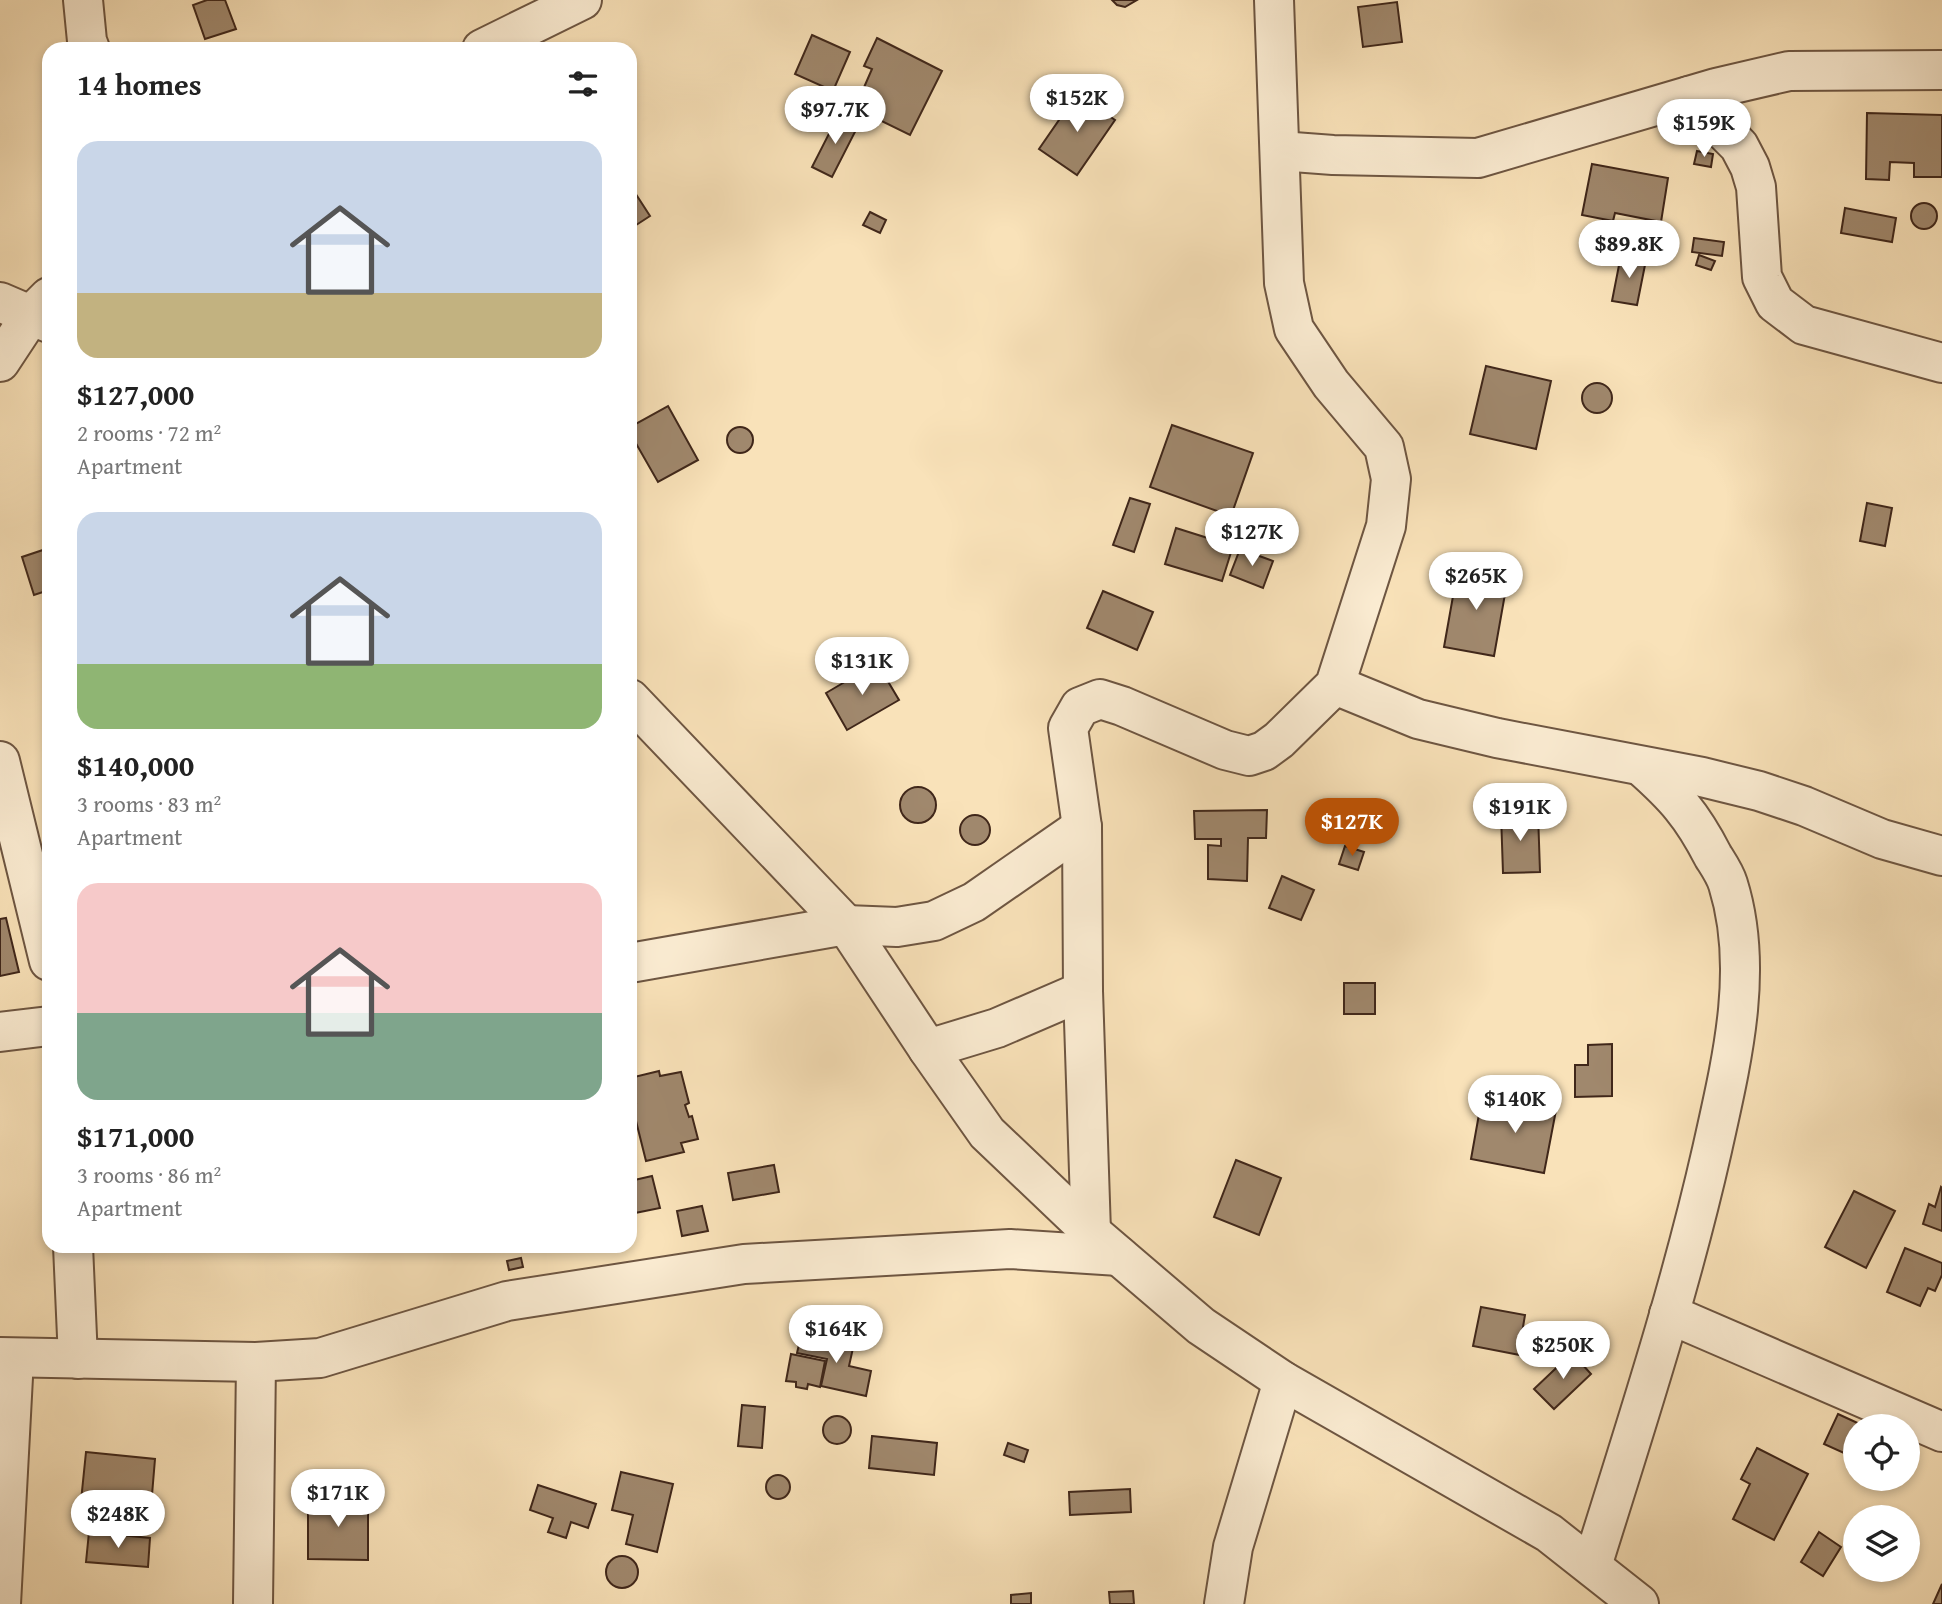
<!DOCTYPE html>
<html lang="en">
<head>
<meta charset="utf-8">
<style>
  :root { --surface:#fff; --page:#f2f2f2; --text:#222; --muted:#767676; --accent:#b45309 }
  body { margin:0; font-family:"Gentium Book Plus",serif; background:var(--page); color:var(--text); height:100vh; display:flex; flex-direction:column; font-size:26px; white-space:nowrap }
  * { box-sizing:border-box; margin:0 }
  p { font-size:23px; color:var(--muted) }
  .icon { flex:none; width:38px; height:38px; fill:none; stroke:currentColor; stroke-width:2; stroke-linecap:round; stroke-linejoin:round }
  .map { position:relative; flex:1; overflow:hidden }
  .side { position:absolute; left:42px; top:42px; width:595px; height:1211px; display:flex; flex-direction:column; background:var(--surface); border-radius:21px; box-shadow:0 4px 10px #0003 }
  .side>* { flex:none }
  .buttons { position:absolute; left:1843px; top:1414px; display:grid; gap:14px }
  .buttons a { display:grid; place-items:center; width:77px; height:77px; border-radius:50%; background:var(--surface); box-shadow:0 4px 10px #0003; font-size:35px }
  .price { position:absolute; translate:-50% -60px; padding:0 16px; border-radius:24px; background:#fff; color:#222; font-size:23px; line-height:46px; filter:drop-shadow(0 2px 4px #0008) }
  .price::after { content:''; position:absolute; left:50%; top:42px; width:21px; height:16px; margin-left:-10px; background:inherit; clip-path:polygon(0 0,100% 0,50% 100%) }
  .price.active { background:var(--accent); color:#fff }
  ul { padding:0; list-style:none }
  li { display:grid; align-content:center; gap:14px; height:371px; padding:0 35px }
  li span { display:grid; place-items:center; height:217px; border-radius:21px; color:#555 }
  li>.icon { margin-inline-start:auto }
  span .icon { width:126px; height:126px; fill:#fffc; stroke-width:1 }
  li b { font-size:30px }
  h2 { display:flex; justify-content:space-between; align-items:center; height:84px; padding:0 35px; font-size:30px }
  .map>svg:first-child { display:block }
  .building { fill:#a0886d; stroke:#40271a; stroke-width:2 }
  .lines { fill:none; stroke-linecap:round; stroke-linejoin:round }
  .minor-casing { stroke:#6e5642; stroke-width:42 }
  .minor { stroke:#fbecd2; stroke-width:38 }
</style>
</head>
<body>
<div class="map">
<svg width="1942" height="1604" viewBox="0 0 1942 1604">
  <rect width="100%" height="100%" fill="#f9e2b9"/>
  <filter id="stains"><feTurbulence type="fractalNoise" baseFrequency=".00286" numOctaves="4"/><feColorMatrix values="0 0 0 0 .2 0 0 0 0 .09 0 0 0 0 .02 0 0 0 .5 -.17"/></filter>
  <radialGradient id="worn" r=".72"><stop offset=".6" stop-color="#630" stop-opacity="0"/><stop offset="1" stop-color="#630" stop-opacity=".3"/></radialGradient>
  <g class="building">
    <polygon points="207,0 225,0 236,29 205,39 193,5"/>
    <polygon points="1112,0 1137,0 1125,7 1117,5"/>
    <polygon points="1397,2 1402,42 1363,47 1358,7"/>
    <polygon points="812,35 850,52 833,91 795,74"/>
    <polygon points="877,38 942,71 910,135 855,108 872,69 864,66"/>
    <polygon points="1077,94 1115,120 1077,175 1039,149"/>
    <polygon points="1867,113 1942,115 1942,177 1914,177 1914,163 1890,162 1889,180 1866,179"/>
    <polygon points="839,114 859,124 832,177 812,167"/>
    <polygon points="1697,151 1713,154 1711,167 1694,164"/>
    <polygon points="1592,164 1668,178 1661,222 1615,213 1613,221 1582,215"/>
    <polygon points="630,185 650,216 630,229"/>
    <circle cx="1924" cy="216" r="13"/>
    <polygon points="1845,208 1896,218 1892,242 1841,233"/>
    <polygon points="870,212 886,220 880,233 863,225"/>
    <polygon points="1694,238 1724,242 1722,256 1692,252"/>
    <polygon points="1621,255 1646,260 1637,305 1612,301"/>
    <polygon points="1699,255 1715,261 1711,270 1696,265"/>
    <polygon points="1486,366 1551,381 1536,449 1470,434"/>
    <circle cx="1597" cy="398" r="15"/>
    <polygon points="668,406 698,460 658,482 630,433 630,427"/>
    <polygon points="1172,425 1253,453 1231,516 1150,487"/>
    <circle cx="740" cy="440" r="13"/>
    <polygon points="1130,498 1150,504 1134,552 1113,545"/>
    <polygon points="1867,503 1892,508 1885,546 1860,541"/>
    <polygon points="1176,528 1233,546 1222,581 1165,564"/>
    <polygon points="49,548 49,590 34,595 22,557"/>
    <polygon points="1240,549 1273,561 1263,588 1230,575"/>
    <polygon points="1458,568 1508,577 1494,656 1444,647"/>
    <polygon points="1103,591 1153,612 1137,650 1087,628"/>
    <polygon points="877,663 899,700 847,730 826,693"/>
    <circle cx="918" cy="805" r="18"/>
    <polygon points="1267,810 1266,838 1248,838 1247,881 1208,879 1208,845 1221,846 1221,839 1195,839 1194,811"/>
    <polygon points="1538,813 1540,872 1503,873 1501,814"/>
    <circle cx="975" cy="830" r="15"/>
    <polygon points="1345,846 1364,852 1358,870 1339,864"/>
    <polygon points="1282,876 1314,890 1301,920 1269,908"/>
    <polygon points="6,918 19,972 0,976 0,919"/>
    <rect x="1344" y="983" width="31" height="31"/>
    <polygon points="1612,1044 1612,1096 1575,1097 1575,1065 1588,1065 1588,1045"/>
    <polygon points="659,1071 660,1076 681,1072 689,1103 685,1105 689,1117 692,1116 698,1139 681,1143 684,1152 646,1161 632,1105 636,1103 633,1090 630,1091 630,1078"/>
    <polygon points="1522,1099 1557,1105 1544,1173 1471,1159 1481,1103 1520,1110"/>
    <polygon points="1236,1160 1281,1178 1259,1235 1214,1217"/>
    <polygon points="774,1165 779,1192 733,1200 728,1173"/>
    <polygon points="652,1176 660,1208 635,1213 630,1181"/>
    <polygon points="1941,1187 1942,1188 1942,1231 1923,1224 1929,1204 1935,1207"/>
    <polygon points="1854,1191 1895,1211 1866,1268 1825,1247"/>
    <polygon points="702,1206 708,1231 682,1236 677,1211"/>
    <polygon points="1905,1248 1942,1263 1942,1275 1935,1291 1928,1288 1920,1306 1887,1292"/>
    <polygon points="521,1258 523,1267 509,1270 507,1261"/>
    <polygon points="1481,1307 1525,1315 1522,1333 1529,1334 1525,1356 1473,1346"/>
    <polygon points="802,1332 816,1335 815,1340 853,1348 849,1366 871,1371 866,1396 821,1386 827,1359 797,1353"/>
    <polygon points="1572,1353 1591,1374 1554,1409 1534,1389"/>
    <polygon points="791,1354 825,1361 820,1387 808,1384 807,1389 796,1387 796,1382 786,1381"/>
    <polygon points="742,1405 765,1407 762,1448 738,1446"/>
    <polygon points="1838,1414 1864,1426 1855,1426 1855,1458 1824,1444"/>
    <circle cx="837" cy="1430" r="14"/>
    <polygon points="872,1436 937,1443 934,1475 869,1468"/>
    <polygon points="1008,1443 1028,1450 1024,1462 1004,1455"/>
    <polygon points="1757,1448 1808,1474 1774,1540 1733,1519 1750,1484 1741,1479"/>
    <polygon points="86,1452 155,1459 151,1507 81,1501"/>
    <polygon points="621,1472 673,1484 657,1552 626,1544 633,1515 612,1510"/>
    <circle cx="778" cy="1487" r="12"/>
    <polygon points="538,1485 596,1504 588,1528 571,1522 566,1538 548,1532 553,1518 530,1510"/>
    <polygon points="1130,1489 1131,1512 1070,1515 1069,1492"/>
    <polygon points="308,1499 368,1499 368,1560 308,1559"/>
    <polygon points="89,1532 150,1538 148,1567 86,1562"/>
    <polygon points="1819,1532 1841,1547 1823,1576 1801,1562"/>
    <circle cx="622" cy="1572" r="16"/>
    <polygon points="1942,1584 1942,1604 1933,1604"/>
    <polygon points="1133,1591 1134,1604 1110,1604 1109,1592"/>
    <polygon points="1031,1593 1031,1604 1011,1604 1011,1595"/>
  </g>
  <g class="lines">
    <g class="minor-casing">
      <g id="minor">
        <polyline points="83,0 87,41 90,49"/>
        <polyline points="482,49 582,0"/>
        <polyline points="1689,96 1739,146 1750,167 1756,187 1762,277 1775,303 1804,325 1942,363"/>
        <polyline points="1280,151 1333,155 1478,158 1716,88 1789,71 1942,70"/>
        <polyline points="0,302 49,323"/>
        <polyline points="0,362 31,315 49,297"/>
        <polyline points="1335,685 1418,719 1497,738 1702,777 1759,791 1804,806 1882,839 1942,856"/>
        <polyline points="630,699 846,925 928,1049 987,1133 1091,1232 1201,1326 1283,1381 1549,1533 1639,1604"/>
        <polyline points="0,761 49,961"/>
        <polyline points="630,963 846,925 897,927 934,921 974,902 1082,827"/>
        <polyline points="0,1032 49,1026"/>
        <polyline points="928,1049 997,1028 1083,991"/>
        <polyline points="1091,1232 1083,991 1082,827 1068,728 1080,707 1100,699 1122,706 1225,750 1249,756 1264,751 1279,740 1335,685 1386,526 1391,479 1384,447 1331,384 1294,329 1284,283 1274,0"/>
        <polyline points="73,1246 78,1359"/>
        <polyline points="1669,1314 1942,1432"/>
        <polyline points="0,1357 256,1362 320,1358 507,1301 744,1264 1010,1249 1119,1256"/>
        <path d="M1592,1566C1635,1428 1680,1291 1712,1150C1731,1064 1755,970 1728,884C1725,874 1718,864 1713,856C1692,815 1675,796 1641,766"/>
        <polyline points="1,1604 14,1358"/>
        <polyline points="253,1604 256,1362"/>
        <polyline points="1224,1604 1233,1547 1283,1381"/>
      </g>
    </g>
    <use href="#minor" class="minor"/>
  </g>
  <rect width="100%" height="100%" filter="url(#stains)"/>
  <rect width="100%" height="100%" fill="url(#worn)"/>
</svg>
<div class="buttons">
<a><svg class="icon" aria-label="locate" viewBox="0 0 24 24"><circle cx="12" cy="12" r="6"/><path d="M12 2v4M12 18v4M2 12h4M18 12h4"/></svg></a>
<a><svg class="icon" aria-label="layers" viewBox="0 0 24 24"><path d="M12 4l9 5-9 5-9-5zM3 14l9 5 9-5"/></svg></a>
</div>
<b class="price" style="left:1077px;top:134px">$152K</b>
<b class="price" style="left:835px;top:146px">$97.7K</b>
<b class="price" style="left:1704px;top:159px">$159K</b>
<b class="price" style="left:1629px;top:280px">$89.8K</b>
<b class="price" style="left:1252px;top:568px">$127K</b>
<b class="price" style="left:1476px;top:612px">$265K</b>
<b class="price" style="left:862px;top:697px">$131K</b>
<b class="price" style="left:1520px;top:843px">$191K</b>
<b class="price active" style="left:1352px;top:858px">$127K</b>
<b class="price" style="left:1515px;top:1135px">$140K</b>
<b class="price" style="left:836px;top:1365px">$164K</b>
<b class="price" style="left:1563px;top:1381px">$250K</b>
<b class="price" style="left:338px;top:1529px">$171K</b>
<b class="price" style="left:118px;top:1550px">$248K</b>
<section class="side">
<h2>14 homes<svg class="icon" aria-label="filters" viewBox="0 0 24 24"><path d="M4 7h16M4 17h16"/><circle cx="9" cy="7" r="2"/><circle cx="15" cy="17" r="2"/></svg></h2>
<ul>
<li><span style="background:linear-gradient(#c9d6e8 70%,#c2b280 0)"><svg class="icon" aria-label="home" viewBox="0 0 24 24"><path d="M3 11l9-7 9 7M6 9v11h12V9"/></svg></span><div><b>$127,000</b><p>2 rooms · 72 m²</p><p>Apartment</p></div></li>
<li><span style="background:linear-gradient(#c9d6e8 70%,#8fb573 0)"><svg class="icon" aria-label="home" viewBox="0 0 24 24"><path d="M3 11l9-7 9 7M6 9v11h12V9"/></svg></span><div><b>$140,000</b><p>3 rooms · 83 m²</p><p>Apartment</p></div></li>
<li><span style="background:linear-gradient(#f6c9c9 60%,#7fa58c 0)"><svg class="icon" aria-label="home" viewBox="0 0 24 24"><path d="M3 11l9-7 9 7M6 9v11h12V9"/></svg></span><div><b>$171,000</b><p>3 rooms · 86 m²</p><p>Apartment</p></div></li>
</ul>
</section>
</div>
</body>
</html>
